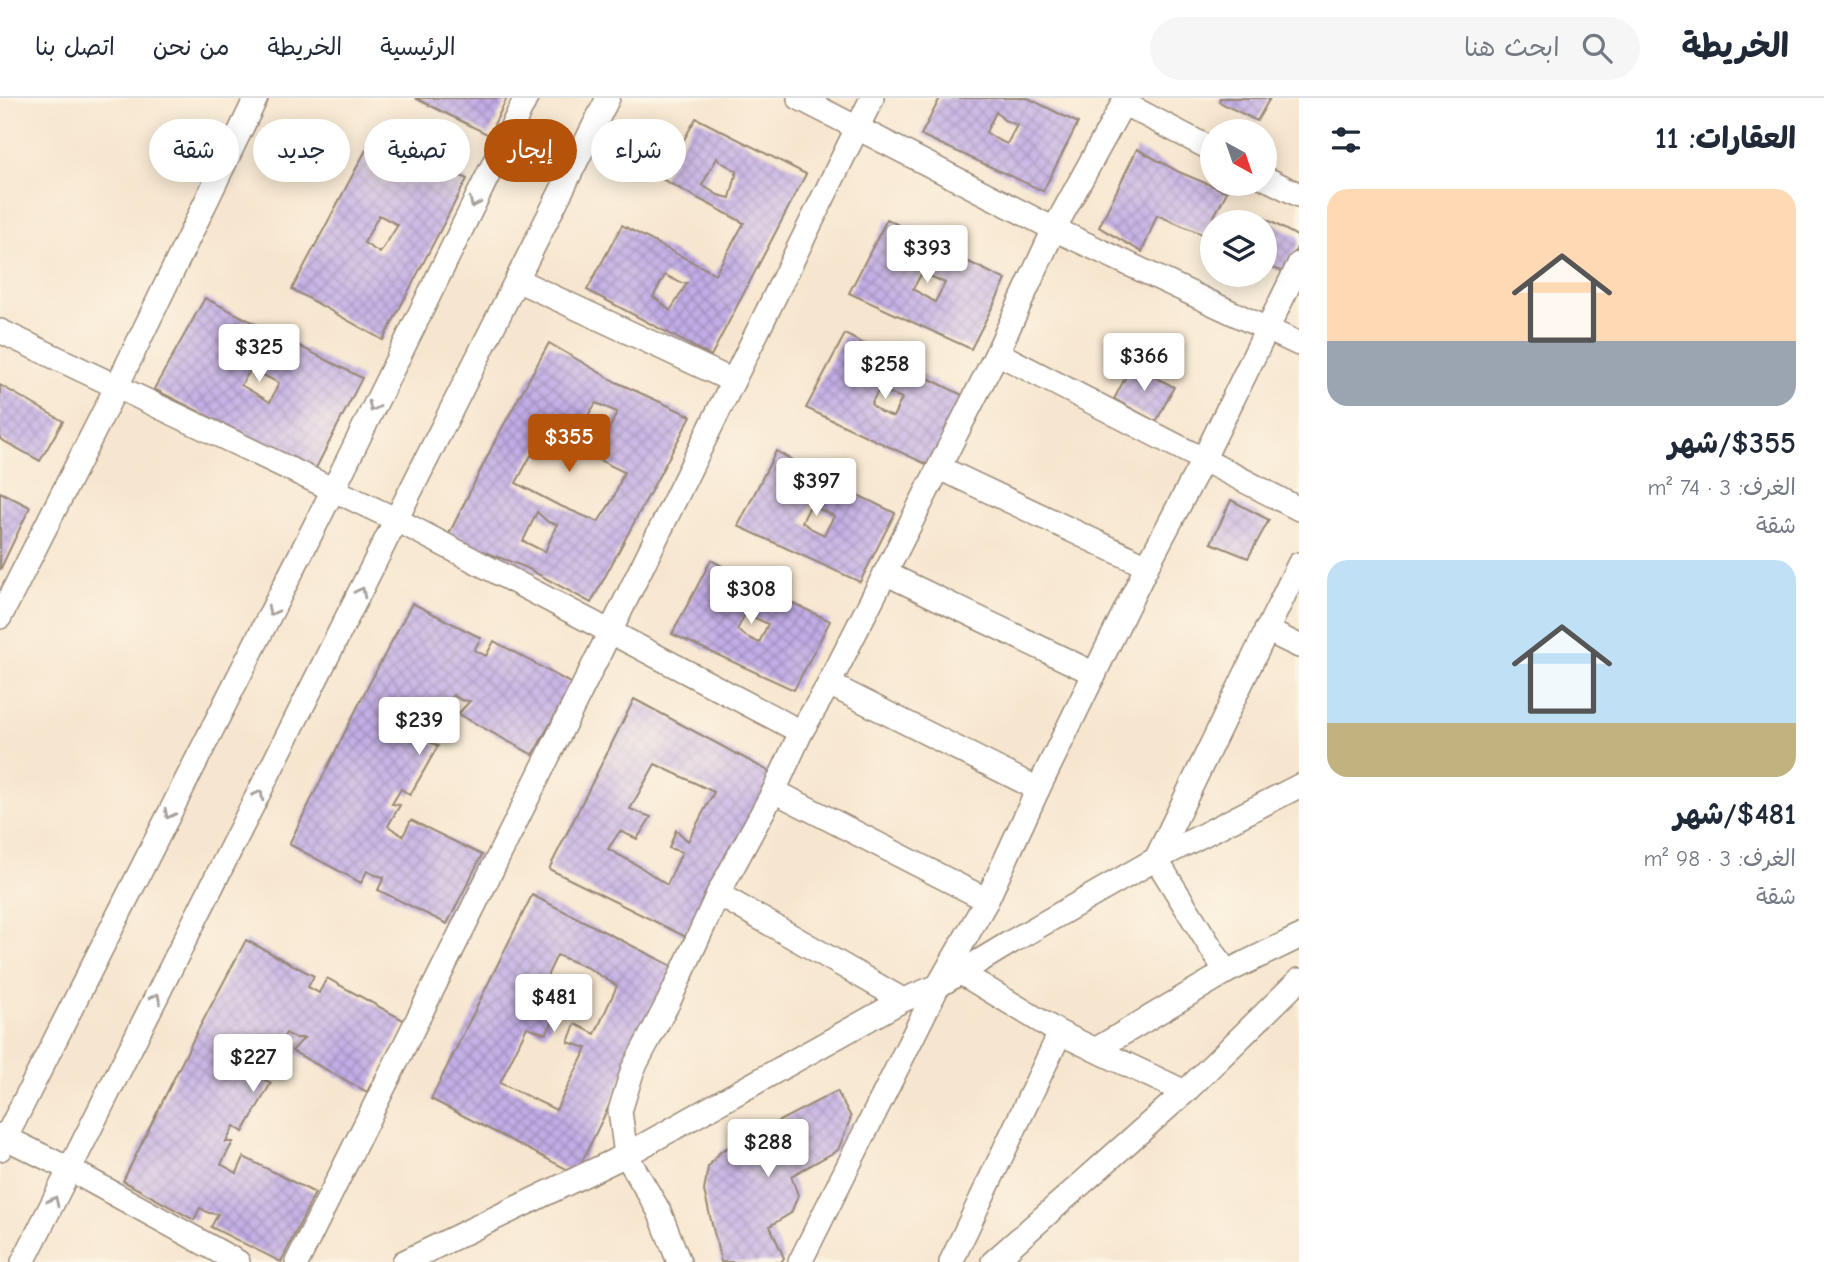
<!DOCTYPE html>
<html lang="ar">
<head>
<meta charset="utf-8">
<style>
  :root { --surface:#fff; --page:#f6f6f7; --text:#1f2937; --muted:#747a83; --line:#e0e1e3; --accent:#b45309 }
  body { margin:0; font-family:"Comic Neue","Playpen Sans Arabic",sans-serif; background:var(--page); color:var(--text); direction:rtl; height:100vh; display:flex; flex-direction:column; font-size:26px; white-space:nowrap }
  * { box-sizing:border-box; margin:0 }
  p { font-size:23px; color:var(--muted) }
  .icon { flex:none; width:38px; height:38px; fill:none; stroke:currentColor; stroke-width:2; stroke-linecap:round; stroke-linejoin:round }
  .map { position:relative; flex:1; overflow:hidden; direction:ltr }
  .panel { display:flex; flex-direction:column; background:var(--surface); width:525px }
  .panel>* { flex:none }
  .banner { position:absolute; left:21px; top:21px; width:665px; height:63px; direction:rtl; display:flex; gap:14px }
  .needle { width:46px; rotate:140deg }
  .buttons { position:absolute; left:1200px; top:21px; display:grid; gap:14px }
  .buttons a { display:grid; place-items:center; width:77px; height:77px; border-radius:50%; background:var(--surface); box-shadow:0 4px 18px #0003; font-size:35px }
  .price { position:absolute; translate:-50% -60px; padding:0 16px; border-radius:7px; background:#fff; color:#222; font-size:23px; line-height:46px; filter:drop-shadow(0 2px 4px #0008) }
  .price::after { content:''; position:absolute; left:50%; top:42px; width:21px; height:16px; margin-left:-10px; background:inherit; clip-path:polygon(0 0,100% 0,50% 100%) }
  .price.current { background:var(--accent); color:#fff }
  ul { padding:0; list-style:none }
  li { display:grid; align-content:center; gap:14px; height:371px; padding:0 28px }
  li span { display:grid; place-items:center; height:217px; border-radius:21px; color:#555 }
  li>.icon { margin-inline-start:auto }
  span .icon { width:126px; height:126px; fill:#fffc; stroke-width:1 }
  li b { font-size:30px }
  h2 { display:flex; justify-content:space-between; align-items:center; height:84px; padding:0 28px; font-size:30px }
  .chip { padding:0 24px; border-radius:32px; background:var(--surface); box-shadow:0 4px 18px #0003; font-size:24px; line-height:63px }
  .chip.current { background:var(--accent); color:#fff }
  header { display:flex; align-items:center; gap:42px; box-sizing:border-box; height:98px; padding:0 35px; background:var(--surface); border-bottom:2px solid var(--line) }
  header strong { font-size:33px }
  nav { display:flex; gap:38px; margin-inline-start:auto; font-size:24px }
  .search { width:490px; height:63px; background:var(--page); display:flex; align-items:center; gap:18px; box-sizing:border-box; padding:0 24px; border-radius:38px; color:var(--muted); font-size:26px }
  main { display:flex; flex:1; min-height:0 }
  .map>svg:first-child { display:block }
  .building { fill:url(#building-cross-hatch); fill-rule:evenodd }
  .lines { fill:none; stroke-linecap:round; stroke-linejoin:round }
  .minor-casing { stroke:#998876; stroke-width:26 }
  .minor { stroke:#fff; stroke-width:23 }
  .oneway { stroke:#a79f9a }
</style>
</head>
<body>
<header>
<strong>الخريطة</strong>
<div class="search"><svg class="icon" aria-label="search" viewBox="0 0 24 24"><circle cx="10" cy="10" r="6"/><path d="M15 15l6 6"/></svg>ابحث هنا</div>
<nav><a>الرئيسية</a><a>الخريطة</a><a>من نحن</a><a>اتصل بنا</a></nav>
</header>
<main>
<section class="panel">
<h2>العقارات: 11<svg class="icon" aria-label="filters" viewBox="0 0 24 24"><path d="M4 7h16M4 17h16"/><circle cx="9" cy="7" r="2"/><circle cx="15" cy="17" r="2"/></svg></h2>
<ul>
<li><span style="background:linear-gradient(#ffd9b3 70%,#9aa5b1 0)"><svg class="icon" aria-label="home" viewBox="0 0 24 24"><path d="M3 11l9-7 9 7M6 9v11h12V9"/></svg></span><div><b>$355/شهر</b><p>الغرف: 3 · 74 m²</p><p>شقة</p></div></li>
<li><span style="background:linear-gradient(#bfe0f5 75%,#c2b280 0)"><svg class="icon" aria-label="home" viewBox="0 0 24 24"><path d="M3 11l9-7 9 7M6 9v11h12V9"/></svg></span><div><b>$481/شهر</b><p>الغرف: 3 · 98 m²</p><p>شقة</p></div></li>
</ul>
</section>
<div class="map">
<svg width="1299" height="1164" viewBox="0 0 1299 1164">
  <defs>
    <pattern id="building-cross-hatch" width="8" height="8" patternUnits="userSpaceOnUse" patternTransform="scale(1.75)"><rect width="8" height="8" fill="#c2ade6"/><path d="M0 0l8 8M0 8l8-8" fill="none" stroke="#9f8dba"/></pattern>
  </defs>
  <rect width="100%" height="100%" fill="#fcf5e5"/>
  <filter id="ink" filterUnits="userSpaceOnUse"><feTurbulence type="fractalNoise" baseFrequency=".0143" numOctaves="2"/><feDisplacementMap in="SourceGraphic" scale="14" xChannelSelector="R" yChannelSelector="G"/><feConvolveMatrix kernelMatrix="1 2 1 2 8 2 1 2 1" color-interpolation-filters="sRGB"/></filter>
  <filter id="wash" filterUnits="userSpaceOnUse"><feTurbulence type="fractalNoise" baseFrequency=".00686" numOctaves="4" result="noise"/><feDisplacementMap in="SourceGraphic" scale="28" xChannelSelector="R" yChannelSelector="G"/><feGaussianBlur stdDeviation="1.57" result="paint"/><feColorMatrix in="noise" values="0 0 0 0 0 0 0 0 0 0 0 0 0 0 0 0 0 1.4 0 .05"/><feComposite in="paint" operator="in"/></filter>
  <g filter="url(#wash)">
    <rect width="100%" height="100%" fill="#f7e6cf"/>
    <g id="blocks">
      <g class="building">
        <polygon points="415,0 507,0 489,37"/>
        <path d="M940,0H1028L1078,25L1043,93L921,37ZM996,14L1004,22L1017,27L1007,46L996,41L986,34Z"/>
        <polygon points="1220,0 1270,0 1257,23 1219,4"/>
        <path d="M696,20L806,76L711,258L587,192L622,127L715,176L744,125L662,81ZM717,60L721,64L737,73L730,100L718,97L702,87ZM665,177L681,185H687L670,213L661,204L653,199Z"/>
        <path d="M375,35L467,81L383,242L292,191ZM379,117L398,127L380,155L364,145Z"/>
        <polygon points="1137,51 1179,74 1227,94 1204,137 1157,117 1142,154 1099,129"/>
        <polygon points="1257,116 1299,139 1299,146 1284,174 1265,167 1265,124 1252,124"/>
        <path d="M887,121L946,153L1006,182L971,251L849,195ZM924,171L932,179L945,185L935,204L913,191Z"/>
        <path d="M205,200L362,280L315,372L154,291ZM251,271L279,285L270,304L241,287Z"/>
        <path d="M845,236L904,268L964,298L928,367L806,310ZM881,287L889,295L902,300L893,319L880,314L871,306Z"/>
        <path d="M549,245L616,284L691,318L591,505L525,469L447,440L496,341ZM596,305L617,314L607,336L585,322ZM546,340L581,353L624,374L613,401L598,424L556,406L516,385L530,359ZM537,414L548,424L557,426L545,454L523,443Z"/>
        <polygon points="1132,267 1174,289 1156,324 1114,301"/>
        <polygon points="0,287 63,323 40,363 0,341"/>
        <path d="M776,353L835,386L895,415L860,484L738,428ZM812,404L821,412L834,418L824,437L812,431L802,424Z"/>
        <polygon points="0,394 30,409 0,472"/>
        <polygon points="1231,402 1269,422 1248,460 1211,445"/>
        <path d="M711,462L770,494L830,523L794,592L672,536ZM747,512L755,520L768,526L759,545L747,539L737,532Z"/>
        <polygon points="412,505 481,540 474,552 486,558 494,543 572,586 533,657 458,616 470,603 461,602 453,597 434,633 426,642 438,648 410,697 401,691 392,706 400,707 388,728 403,738 411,722 482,757 447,826 378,792 384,779 375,777 367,773 361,785 289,746 364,596"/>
        <path d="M634,601L774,676L688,840L549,771ZM655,666L714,694L688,743L676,732L669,750L682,754L667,787L639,768L608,751L620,733L637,741L651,719L630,711Z"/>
        <path d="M532,797L676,870L576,1076L431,1001ZM557,857L588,870L617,888L595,936L575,926L568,944L587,950L556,1012L500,985L527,929L546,936L556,917L533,908Z"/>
        <polygon points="246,842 314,878 308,889 319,895 327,880 405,923 367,994 292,953 304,940 295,940 286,935 267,970 259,979 271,985 243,1034 234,1028 226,1044 233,1044 221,1066 237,1075 244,1059 315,1095 281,1164 211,1129 218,1116 209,1115 200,1110 194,1122 123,1083 197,934"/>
        <polygon points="837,993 851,1019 838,1052 791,1078 798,1097 791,1115 770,1128 784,1160 781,1164 721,1164 704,1093 708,1069 721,1053"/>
      </g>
    </g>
  </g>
  <g filter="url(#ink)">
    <use href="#blocks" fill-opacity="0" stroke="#998876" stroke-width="2"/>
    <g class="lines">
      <g class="minor-casing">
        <g id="minor">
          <polyline points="799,0 1054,131 1299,246"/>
          <polyline points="1123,5 1213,52"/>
          <polyline points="1265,80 1299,97"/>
          <polyline points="517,182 733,283"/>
          <polyline points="0,233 397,422 801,634"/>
          <polyline points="997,255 1299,411"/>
          <polyline points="940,370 1147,468"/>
          <polyline points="1299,466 1156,761 1226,874 1299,839"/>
          <polyline points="885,475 1095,576"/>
          <polyline points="0,519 117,288 256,0"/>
          <polyline points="1266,532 1299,548"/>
          <polyline points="829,586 1038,691"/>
          <polyline points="774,693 987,802"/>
          <polyline points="718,796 903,902"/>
          <polyline points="961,875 1060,935 1185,994"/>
          <polyline points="1095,952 1226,874"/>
          <polyline points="0,1037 69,1071 238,1164"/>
          <polyline points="0,1051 334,390 526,0"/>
          <polyline points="23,1164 608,0"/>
          <polyline points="297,1164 610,534 872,0"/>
          <polyline points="404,1164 626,1057 903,902 938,888 1011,844 1156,761 1299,688"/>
          <polyline points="679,1164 659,1113 626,1057 620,1013 633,971 669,903 718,796 774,693 801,634 829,586 997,255 1054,131 1126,0"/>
          <polyline points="800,1164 938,888 987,802 1038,691 1147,468 1203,362 1299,166"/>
          <polyline points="951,1164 1060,935"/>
          <polyline points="993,1164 1185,994 1299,882"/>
        </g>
      </g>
      <use href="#minor" class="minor"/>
    </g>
    <defs><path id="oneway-chevron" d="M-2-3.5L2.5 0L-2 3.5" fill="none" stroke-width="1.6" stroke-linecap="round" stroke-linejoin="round" transform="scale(1.75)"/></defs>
    <g class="oneway">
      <use href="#oneway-chevron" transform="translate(474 105) rotate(116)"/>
      <use href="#oneway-chevron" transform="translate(373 309) rotate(116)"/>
      <use href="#oneway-chevron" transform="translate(361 494) rotate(-63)"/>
      <use href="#oneway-chevron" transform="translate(272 513) rotate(117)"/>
      <use href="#oneway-chevron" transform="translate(259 697) rotate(-63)"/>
      <use href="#oneway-chevron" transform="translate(169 716) rotate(117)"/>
      <use href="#oneway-chevron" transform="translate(156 900) rotate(-63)"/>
      <use href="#oneway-chevron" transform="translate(54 1103) rotate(-64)"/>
    </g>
  </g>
</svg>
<div class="buttons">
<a><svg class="needle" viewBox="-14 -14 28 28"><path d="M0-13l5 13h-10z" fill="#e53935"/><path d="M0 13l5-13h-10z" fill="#747a83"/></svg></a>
<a><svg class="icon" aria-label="layers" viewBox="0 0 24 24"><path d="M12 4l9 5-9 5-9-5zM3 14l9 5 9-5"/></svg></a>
</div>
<b class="price" style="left:927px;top:187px">$393</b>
<b class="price" style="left:259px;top:286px">$325</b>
<b class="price" style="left:1144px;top:295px">$366</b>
<b class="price" style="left:885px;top:303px">$258</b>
<b class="price current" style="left:569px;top:376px">$355</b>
<b class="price" style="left:816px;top:420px">$397</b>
<b class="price" style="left:751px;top:528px">$308</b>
<b class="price" style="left:419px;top:659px">$239</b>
<b class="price" style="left:554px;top:936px">$481</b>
<b class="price" style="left:253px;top:996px">$227</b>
<b class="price" style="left:768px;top:1081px">$288</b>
<div class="banner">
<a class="chip">شراء</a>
<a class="chip current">إيجار</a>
<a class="chip">تصفية</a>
<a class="chip">جديد</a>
<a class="chip">شقة</a>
</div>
</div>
</main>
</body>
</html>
